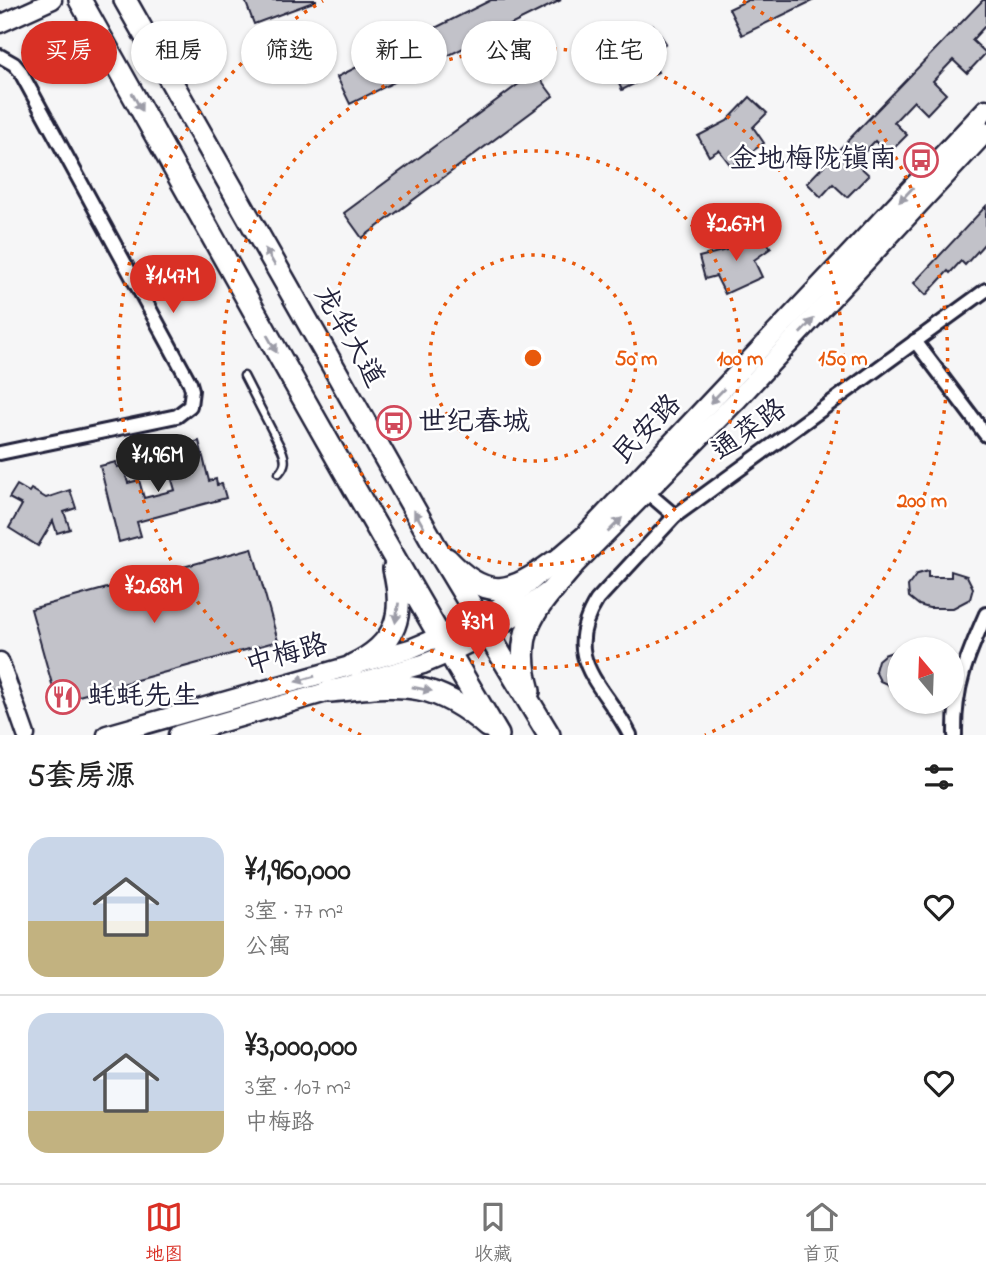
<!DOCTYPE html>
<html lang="zh">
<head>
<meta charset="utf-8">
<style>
  :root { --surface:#fff; --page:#f2f2f2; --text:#222; --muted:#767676; --line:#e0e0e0; --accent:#d93025 }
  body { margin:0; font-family:"Indie Flower","LXGW WenKai TC",sans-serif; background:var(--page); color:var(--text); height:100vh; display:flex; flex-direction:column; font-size:26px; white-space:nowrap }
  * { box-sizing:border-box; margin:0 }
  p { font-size:23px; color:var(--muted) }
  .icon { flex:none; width:38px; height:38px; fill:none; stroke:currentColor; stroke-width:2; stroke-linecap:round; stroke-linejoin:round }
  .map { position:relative; height:735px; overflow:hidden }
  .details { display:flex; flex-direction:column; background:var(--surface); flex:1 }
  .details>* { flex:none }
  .guide { position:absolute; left:21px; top:21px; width:945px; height:63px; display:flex; gap:14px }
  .needle { width:46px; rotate:341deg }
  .controls { position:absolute; left:887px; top:637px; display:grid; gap:14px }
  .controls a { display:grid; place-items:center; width:77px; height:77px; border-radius:50%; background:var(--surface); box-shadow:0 2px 5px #0004; font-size:35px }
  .price { position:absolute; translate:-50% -60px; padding:0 16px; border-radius:24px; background:var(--accent); color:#fff; font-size:23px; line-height:46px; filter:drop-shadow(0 2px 4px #0008) }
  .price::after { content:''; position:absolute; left:50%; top:42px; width:21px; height:16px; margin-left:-10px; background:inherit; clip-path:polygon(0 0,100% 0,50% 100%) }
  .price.active { background:#222; color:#fff }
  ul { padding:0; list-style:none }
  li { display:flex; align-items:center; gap:21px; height:175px; padding:0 28px }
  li+li { border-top:2px solid var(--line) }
  li span { display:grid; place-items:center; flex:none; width:196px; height:140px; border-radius:21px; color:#555 }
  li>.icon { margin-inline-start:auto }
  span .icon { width:84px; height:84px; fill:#fffc; stroke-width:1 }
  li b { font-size:30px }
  h2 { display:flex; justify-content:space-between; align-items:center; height:84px; padding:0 28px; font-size:30px }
  .chip { padding:0 24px; border-radius:32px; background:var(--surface); box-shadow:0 2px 5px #0004; font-size:24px; line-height:63px }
  .chip.active { background:var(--accent); color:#fff }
  .menu { display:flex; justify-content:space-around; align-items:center; height:98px; border-top:2px solid var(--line); background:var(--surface); font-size:19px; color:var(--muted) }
  .menu a { display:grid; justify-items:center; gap:4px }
  .menu .active { color:var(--accent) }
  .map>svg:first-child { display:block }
  .building { fill:#c2c2c9; stroke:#22223b; stroke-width:2 }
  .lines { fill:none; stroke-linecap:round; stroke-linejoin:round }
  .service-casing { stroke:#22223b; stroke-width:11 }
  .minor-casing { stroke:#22223b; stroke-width:18 }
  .tertiary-casing { stroke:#22223b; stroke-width:21 }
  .secondary-casing { stroke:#22223b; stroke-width:23 }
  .primary-casing { stroke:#22223b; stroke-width:26 }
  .service { stroke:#fff; stroke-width:6 }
  .minor { stroke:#fff; stroke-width:12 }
  .tertiary { stroke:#fff; stroke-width:16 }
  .secondary { stroke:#fff; stroke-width:18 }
  .primary { stroke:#fff; stroke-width:21 }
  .oneway { fill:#9c9ca7 }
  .ring { fill:none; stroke:#e8590c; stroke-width:3.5; stroke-dasharray:3.5 7 }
  .labels { text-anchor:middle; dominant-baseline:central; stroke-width:5; stroke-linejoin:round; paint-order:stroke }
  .poi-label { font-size:28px; fill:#22223b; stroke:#fff; text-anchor:start }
  .street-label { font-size:28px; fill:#22223b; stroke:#fff }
  .centre { fill:#e8590c; stroke:#fff; stroke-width:3.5 }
  .ring-label { font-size:21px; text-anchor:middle; font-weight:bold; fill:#e8590c; stroke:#fff; stroke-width:5; stroke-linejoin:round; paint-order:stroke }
</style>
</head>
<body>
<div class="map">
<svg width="986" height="735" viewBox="0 0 986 735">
  <rect width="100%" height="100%" fill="#f6f6f7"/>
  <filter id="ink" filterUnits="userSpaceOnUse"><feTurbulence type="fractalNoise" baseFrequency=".0143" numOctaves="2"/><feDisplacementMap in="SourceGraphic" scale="14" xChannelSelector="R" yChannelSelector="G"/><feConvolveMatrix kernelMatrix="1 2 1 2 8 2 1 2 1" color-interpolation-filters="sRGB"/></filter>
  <g filter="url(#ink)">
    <g class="building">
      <polygon points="245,0 316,0 316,1 254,24"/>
      <polygon points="491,0 561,0 350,104 337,77"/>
      <polygon points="748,0 814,0 742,35 729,9"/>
      <polygon points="983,0 986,0 986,25 972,40 986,53 967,73 953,60 933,81 946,94 927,114 914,101 894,122 907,135 888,154 875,141 855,162 869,175 847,197 833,184 821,197 807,183"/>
      <polygon points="653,25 666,43 650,55 658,72 622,90 613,72 601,76 595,54 625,45"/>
      <polygon points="535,72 553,96 362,238 344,213"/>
      <polygon points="750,97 767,113 753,127 764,143 731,166 719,150 709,156 698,136 727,121"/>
      <polygon points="986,206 986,242 965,265 961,261 950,273 948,271 926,295 914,283"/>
      <polygon points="758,230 771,248 754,260 762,277 725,294 716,276 705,279 699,257 730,249"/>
      <polygon points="199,441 209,481 216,479 217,485 222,484 226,498 137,522 141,536 119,542 100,466 116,462 117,467 123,466 128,483 139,480 144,498 175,490 172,480 187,476 181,453 185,451 184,445"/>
      <polygon points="17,485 29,492 31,489 46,498 70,490 76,508 64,512 70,529 57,533 53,521 38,546 9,528 22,505 9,498"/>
      <polygon points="252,548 278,641 57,702 31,609"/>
      <polygon points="928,571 928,577 951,577 951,571 967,576 973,588 970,599 953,608 929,608 919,605 909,597 908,586 917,574"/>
      <polygon points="895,651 895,657 900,657 900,690 880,681 875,671 878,660 884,655"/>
    </g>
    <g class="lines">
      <g class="service-casing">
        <path id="service" d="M244,376L282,450C286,460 286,465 279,473"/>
      </g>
      <g class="minor-casing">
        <g id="minor">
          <polyline points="0,56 14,64 20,71 190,383 192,390 190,406 177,416 0,453"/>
          <polyline points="915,341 986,435"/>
          <polyline points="647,492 675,516 986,290"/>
          <path d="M630,735C605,685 559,660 597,600L675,516"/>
          <path d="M955,735C954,687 967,657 986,614"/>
        </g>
      </g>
      <g class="tertiary-casing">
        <g id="tertiary">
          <polyline points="0,24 53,0"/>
          <polyline points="0,661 26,735"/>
        </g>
      </g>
      <g class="secondary-casing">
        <g id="secondary">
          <polyline points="107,735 410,649 479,620 507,602 585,535 986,109"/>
          <path d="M178,735L423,664C470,646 510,621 549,591L736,401L986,132"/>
        </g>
      </g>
      <g class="primary-casing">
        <g id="primary">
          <path d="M80,0C218,246 354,493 498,735"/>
          <polyline points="125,0 434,544 549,735"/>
          <path d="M447,559C488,603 511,593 554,562"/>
          <path d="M353,665C397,644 405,615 394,569"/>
          <path d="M330,691C398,685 431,677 487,726"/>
          <path d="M529,691C512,631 534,611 571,568"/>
        </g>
      </g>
      <use href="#service" class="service"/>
      <use href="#minor" class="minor"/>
      <use href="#tertiary" class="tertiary"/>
      <use href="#secondary" class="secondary"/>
      <use href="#primary" class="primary"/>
    </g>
    <defs><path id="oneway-solid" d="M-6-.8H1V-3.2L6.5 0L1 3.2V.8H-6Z" transform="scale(1.75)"/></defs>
    <g class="oneway">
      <use href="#oneway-solid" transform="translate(137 102) rotate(61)"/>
      <use href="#oneway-solid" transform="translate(906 195) rotate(133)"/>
      <use href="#oneway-solid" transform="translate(270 257) rotate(-120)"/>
      <use href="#oneway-solid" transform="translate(807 326) rotate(-47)"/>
      <use href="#oneway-solid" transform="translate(272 344) rotate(61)"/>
      <use href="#oneway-solid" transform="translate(717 396) rotate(134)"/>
      <use href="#oneway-solid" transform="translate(419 519) rotate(-120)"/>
      <use href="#oneway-solid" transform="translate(615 525) rotate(-45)"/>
      <use href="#oneway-solid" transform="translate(397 613) rotate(99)"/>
      <use href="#oneway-solid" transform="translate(305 679) rotate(164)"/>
      <use href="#oneway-solid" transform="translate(422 689) rotate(12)"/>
    </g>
  </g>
  <g class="ring">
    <circle cx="533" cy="358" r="103"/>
    <circle cx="533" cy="358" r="207"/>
    <circle cx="533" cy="358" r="310"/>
    <path d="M361 735A414 414 0 0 1 323 1M743 1A414 414 0 0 1 705 735"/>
  </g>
  <defs>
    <g id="bus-ring" transform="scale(1.75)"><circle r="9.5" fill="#fff" stroke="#d1495b" stroke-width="1.5"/><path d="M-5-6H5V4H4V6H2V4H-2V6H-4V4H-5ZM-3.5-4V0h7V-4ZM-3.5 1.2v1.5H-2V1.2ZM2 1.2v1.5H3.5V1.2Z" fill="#d1495b"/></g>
    <g id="restaurant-ring" transform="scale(1.75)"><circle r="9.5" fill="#fff" stroke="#d1495b" stroke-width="1.5"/><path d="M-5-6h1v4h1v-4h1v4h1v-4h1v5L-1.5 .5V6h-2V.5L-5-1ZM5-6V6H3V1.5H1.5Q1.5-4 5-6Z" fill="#d1495b"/></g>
  </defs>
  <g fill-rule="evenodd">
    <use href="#bus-ring" x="921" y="160"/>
    <use href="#bus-ring" x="394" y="423"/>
    <use href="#restaurant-ring" x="63" y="697"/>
  </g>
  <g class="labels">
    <g class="poi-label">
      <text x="897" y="160" text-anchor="end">金地梅陇镇南</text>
      <text x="418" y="423">世纪春城</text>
      <text x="88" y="697">蚝蚝先生</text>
    </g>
    <g class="street-label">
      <text transform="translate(348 337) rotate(60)">龙华大道</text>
      <text transform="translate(648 430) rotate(-46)">民安路</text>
      <text transform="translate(750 431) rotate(-36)">通菜路</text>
      <text transform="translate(287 656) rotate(-16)">中梅路</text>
    </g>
  </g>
  <circle cx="533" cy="358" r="10" class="centre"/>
  <g class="ring-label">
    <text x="636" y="365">50 m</text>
    <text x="740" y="365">100 m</text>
    <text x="843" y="365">150 m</text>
    <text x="922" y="507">200 m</text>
  </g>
</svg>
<div class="controls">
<a><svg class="needle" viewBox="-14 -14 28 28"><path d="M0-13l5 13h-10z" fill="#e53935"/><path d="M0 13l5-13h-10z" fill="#767676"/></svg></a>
</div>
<b class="price" style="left:736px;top:263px">¥2.67M</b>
<b class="price" style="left:173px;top:315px">¥1.47M</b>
<b class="price active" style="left:158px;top:494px">¥1.96M</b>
<b class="price" style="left:154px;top:625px">¥2.68M</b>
<b class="price" style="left:478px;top:661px">¥3M</b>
<div class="guide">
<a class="chip active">买房</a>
<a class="chip">租房</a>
<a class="chip">筛选</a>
<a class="chip">新上</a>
<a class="chip">公寓</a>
<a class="chip">住宅</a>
</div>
</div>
<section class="details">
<h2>5套房源<svg class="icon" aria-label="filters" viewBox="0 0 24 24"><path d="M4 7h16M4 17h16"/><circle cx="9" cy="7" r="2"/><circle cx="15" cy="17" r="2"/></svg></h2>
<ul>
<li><span style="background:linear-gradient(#c9d6e8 60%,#c2b280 0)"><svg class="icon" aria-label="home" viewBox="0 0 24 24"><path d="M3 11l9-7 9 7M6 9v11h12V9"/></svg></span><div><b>¥1,960,000</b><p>3室 · 77 m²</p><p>公寓</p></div><svg class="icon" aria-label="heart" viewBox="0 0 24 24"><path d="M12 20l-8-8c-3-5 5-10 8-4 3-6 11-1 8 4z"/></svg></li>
<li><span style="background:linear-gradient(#c9d6e8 70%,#c2b280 0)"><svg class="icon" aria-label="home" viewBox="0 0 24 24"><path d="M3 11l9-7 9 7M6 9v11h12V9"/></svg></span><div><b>¥3,000,000</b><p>3室 · 107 m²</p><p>中梅路</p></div><svg class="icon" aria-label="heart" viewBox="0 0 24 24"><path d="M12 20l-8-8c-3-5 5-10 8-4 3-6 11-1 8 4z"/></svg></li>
</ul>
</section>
<nav class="menu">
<a class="active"><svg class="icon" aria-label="map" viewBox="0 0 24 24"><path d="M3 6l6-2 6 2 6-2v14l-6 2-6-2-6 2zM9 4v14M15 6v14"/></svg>地图</a>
<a><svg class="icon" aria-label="saved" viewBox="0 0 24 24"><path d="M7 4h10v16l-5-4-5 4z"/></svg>收藏</a>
<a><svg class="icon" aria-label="home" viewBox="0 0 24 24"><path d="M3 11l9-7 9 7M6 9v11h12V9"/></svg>首页</a>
</nav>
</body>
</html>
